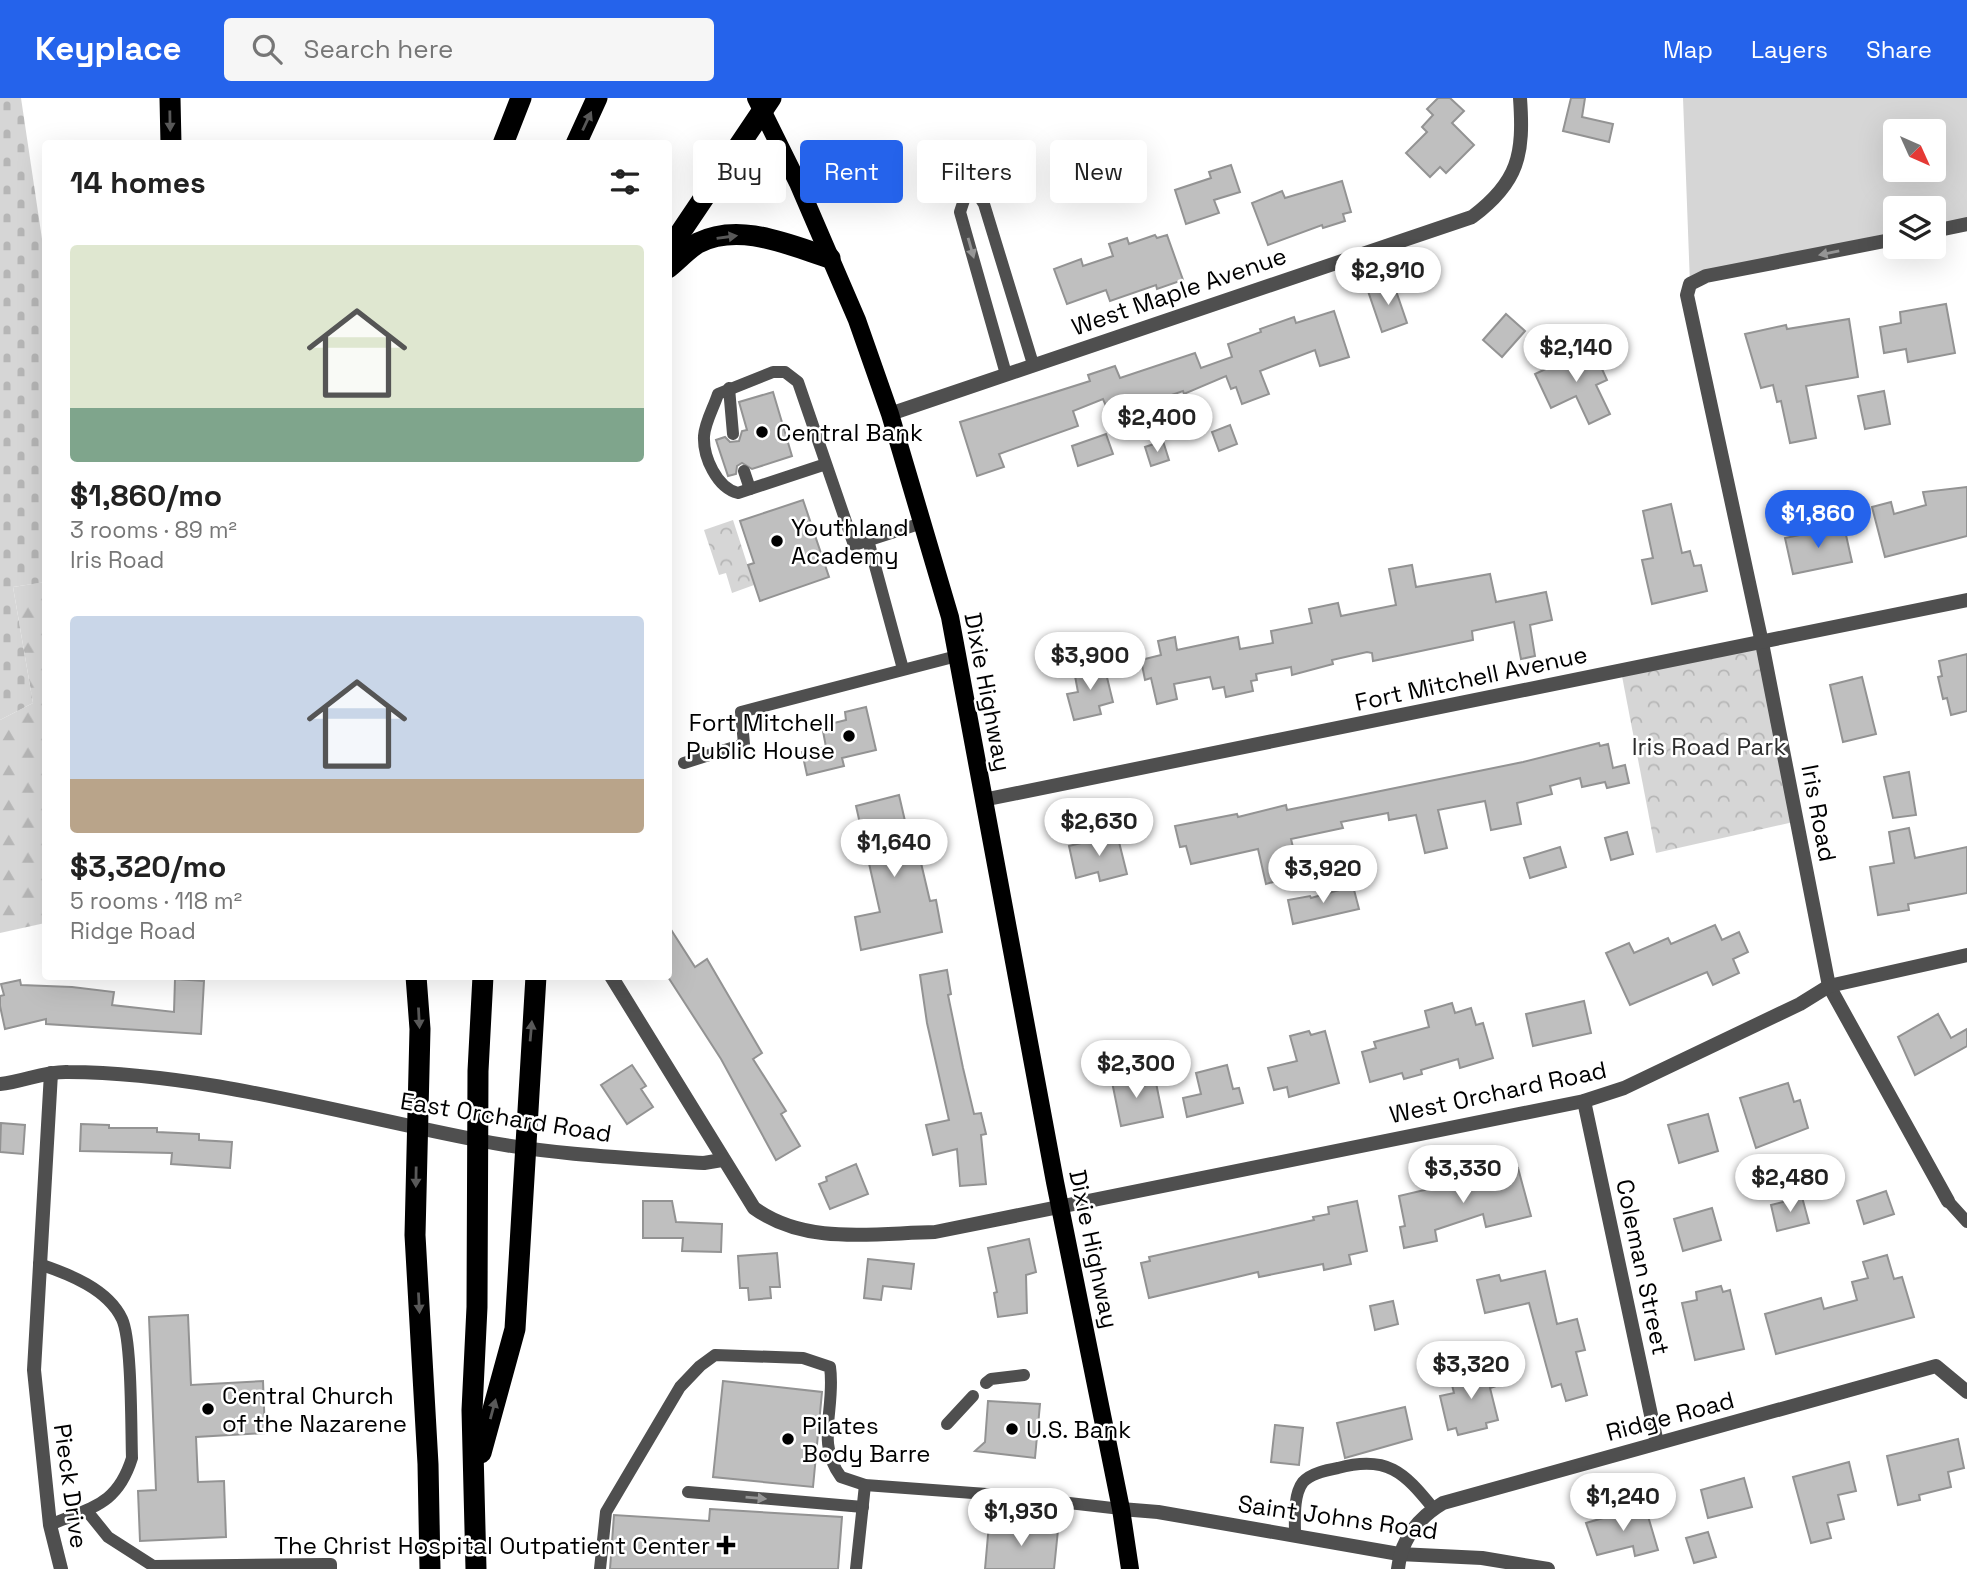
<!DOCTYPE html>
<html lang="en">
<head>
<meta charset="utf-8">
<style>
  :root { --surface:#fff; --page:#f6f6f6; --text:#222; --muted:#767676; --accent:#2563eb }
  body { margin:0; font-family:"Space Grotesk",sans-serif; background:var(--page); color:var(--text); height:100vh; display:flex; flex-direction:column; font-size:26px; white-space:nowrap }
  * { box-sizing:border-box; margin:0 }
  p { font-size:23px; color:var(--muted) }
  .icon { flex:none; width:38px; height:38px; fill:none; stroke:currentColor; stroke-width:2; stroke-linecap:round; stroke-linejoin:round }
  .map { position:relative; flex:1; overflow:hidden }
  .side { position:absolute; left:42px; top:42px; width:630px; height:840px; display:flex; flex-direction:column; background:var(--surface); border-radius:7px; box-shadow:0 7px 28px #0002 }
  .side>* { flex:none }
  .banner { position:absolute; left:693px; top:42px; width:665px; height:63px; display:flex; gap:14px }
  .needle { width:46px; rotate:135deg }
  .buttons { position:absolute; left:1883px; top:21px; display:grid; gap:14px }
  .buttons a { display:grid; place-items:center; width:63px; height:63px; border-radius:7px; background:var(--surface); box-shadow:0 7px 28px #0002; font-size:35px }
  .price { position:absolute; translate:-50% -60px; padding:0 16px; border-radius:24px; background:#fff; color:#222; font-size:23px; line-height:46px; filter:drop-shadow(0 2px 4px #0008) }
  .price::after { content:''; position:absolute; left:50%; top:42px; width:21px; height:16px; margin-left:-10px; background:inherit; clip-path:polygon(0 0,100% 0,50% 100%) }
  .price.on { background:var(--accent); color:#fff }
  ul { padding:0; list-style:none }
  li { display:grid; align-content:center; gap:14px; height:371px; padding:0 28px }
  li span { display:grid; place-items:center; height:217px; border-radius:7px; color:#555 }
  li>.icon { margin-inline-start:auto }
  span .icon { width:126px; height:126px; fill:#fffc; stroke-width:1 }
  li b { font-size:30px }
  h2 { display:flex; justify-content:space-between; align-items:center; height:84px; padding:0 28px; font-size:30px }
  .chip { padding:0 24px; border-radius:7px; background:var(--surface); box-shadow:0 7px 28px #0002; font-size:24px; line-height:63px }
  .chip.on { background:var(--accent); color:#fff }
  header { display:flex; align-items:center; gap:42px; box-sizing:border-box; height:98px; padding:0 35px; background:var(--accent); color:#fff }
  header strong { font-size:33px }
  nav { display:flex; gap:38px; margin-inline-start:auto; font-size:24px }
  .search { width:490px; height:63px; background:var(--page); display:flex; align-items:center; gap:18px; box-sizing:border-box; padding:0 24px; border-radius:7px; color:var(--muted); font-size:26px }
  .map>svg:first-child { display:block }
  .grass { fill:#d6d6d6; fill-rule:evenodd }
  .forest { fill:url(#forest-firs) }
  .cemetery { fill:url(#cemetery-stones) }
  .park { fill:url(#park-crowns) }
  .building { fill:#bfbfbf; stroke:#939393; stroke-width:2 }
  .lines { fill:none; stroke-linecap:round; stroke-linejoin:round }
  .service { stroke:#4f4f4f; stroke-width:12 }
  .minor { stroke:#4f4f4f; stroke-width:14 }
  .primary { stroke:#000; stroke-width:18 }
  .motorway { stroke:#000; stroke-width:21 }
  .oneway { fill:#595959 }
  .oneway2 { fill:#959595 }
  .poi-dot { fill:#000; stroke:#fff; stroke-width:2.5 }
  .labels { text-anchor:middle; dominant-baseline:central; stroke-width:5; stroke-linejoin:round; paint-order:stroke }
  .street-label { font-size:24px; fill:#000; stroke:#fff }
  .poi-label { font-size:24px; fill:#000; stroke:#fff; text-anchor:start }
  .park-label { font-size:24px; fill:#2d2d2d; stroke:#fff }
</style>
</head>
<body>
<header>
<strong>Keyplace</strong>
<div class="search"><svg class="icon" aria-label="search" viewBox="0 0 24 24"><circle cx="10" cy="10" r="6"/><path d="M15 15l6 6"/></svg>Search here</div>
<nav><a>Map</a><a>Layers</a><a>Share</a></nav>
</header>
<div class="map">
<svg width="1967" height="1471" viewBox="0 0 1967 1471">
  <defs>
    <pattern id="forest-firs" width="22" height="20" patternUnits="userSpaceOnUse" patternTransform="scale(1.75)"><rect width="22" height="20" fill="#d6d6d6"/><path d="M5 1l3.5 6h-7zM16 11l3.5 6h-7z" fill="#b6b6b6"/></pattern>
    <pattern id="cemetery-stones" width="16" height="16" patternUnits="userSpaceOnUse" patternTransform="scale(1.75)"><rect width="16" height="16" fill="#d6d6d6"/><path d="M2 7V4a2 2 0 0 1 4 0v3zM10 15v-3a2 2 0 0 1 4 0v3z" fill="#b6b6b6"/></pattern>
    <pattern id="park-crowns" width="20" height="18" patternUnits="userSpaceOnUse" patternTransform="scale(1.75)"><rect width="20" height="18" fill="#d6d6d6"/><path d="M2 6a3 3 0 1 1 6 0M12 15a3 3 0 1 1 6 0" fill="none" stroke="#b6b6b6"/></pattern>
  </defs>
  <rect width="100%" height="100%" fill="#fff"/>
  <path class="grass" d="M1683,0H1967V126L1934,133V110H1895V141L1690,186ZM1895,33H1934V72H1895Z"/>
  <polygon class="forest" points="45,484 45,825 0,835 0,622 33,605 13,489"/>
  <polygon class="cemetery" points="0,0 21,0 45,161 46,484 13,489 33,605 0,622"/>
  <g class="park">
    <polygon points="733,422 754,487 732,495 726,475 719,477 704,432"/>
    <polygon points="1762,545 1798,723 1656,755 1621,573"/>
  </g>
  <g class="building">
    <polygon points="1438,0 1450,0 1464,13 1452,25 1474,47 1446,75 1440,69 1430,79 1406,55 1427,34 1422,29 1433,17 1427,11"/>
    <polygon points="1571,0 1585,0 1582,19 1613,26 1609,44 1563,33"/>
    <polygon points="1231,67 1240,94 1214,102 1219,115 1186,126 1175,92 1211,80 1209,74"/>
    <polygon points="1342,83 1351,114 1343,116 1345,123 1323,130 1322,127 1268,147 1252,105 1282,93 1285,100"/>
    <polygon points="1155,137 1157,140 1167,137 1183,182 1157,191 1156,187 1110,203 1106,192 1067,206 1054,171 1081,161 1083,168 1113,158 1109,146 1127,140 1129,146"/>
    <polygon points="1393,184 1407,225 1382,234 1368,193"/>
    <polygon points="1946,206 1955,255 1908,264 1906,251 1884,255 1880,229 1901,225 1900,214"/>
    <polygon points="1334,213 1349,259 1320,268 1315,252 1260,273 1269,296 1242,306 1236,289 1231,291 1226,278 1184,296 1183,293 1143,307 1141,303 1109,315 1103,301 1073,313 1078,328 999,356 1004,369 977,378 960,324 1090,283 1088,277 1115,268 1120,280 1195,255 1201,270 1232,259 1228,246 1261,234 1260,231 1294,219 1296,225"/>
    <polygon points="1506,216 1525,233 1502,259 1483,242"/>
    <polygon points="1849,221 1858,279 1806,288 1816,340 1790,345 1781,303 1777,304 1773,287 1761,290 1745,236 1786,227 1787,231"/>
    <polygon points="1592,249 1607,282 1596,287 1610,316 1589,326 1576,298 1551,310 1535,276"/>
    <polygon points="1884,293 1890,326 1865,331 1858,298"/>
    <polygon points="773,294 792,358 752,371 742,365 737,368 736,376 728,378 716,342 725,339 730,344 739,343 742,333 747,332 739,304"/>
    <polygon points="1230,327 1237,346 1219,353 1212,334"/>
    <polygon points="1106,336 1113,356 1078,368 1072,348"/>
    <polygon points="1163,343 1169,362 1151,368 1145,349"/>
    <polygon points="1967,389 1967,438 1885,459 1872,409 1891,404 1894,416 1926,407 1923,394"/>
    <polygon points="803,402 829,479 760,503 748,467 754,465 740,423"/>
    <polygon points="1671,406 1682,455 1690,453 1694,468 1701,467 1707,493 1652,506 1642,462 1653,460 1643,413"/>
    <polygon points="1844,428 1852,464 1793,476 1785,440"/>
    <polygon points="1412,467 1416,489 1490,476 1496,504 1546,494 1552,522 1530,527 1535,558 1521,561 1514,524 1472,533 1473,542 1402,557 1373,563 1372,555 1367,554 1332,562 1333,566 1292,577 1291,569 1256,576 1257,582 1251,583 1253,593 1226,599 1224,589 1213,591 1210,579 1174,586 1177,601 1157,606 1151,580 1145,582 1141,562 1161,557 1158,543 1175,539 1177,552 1238,539 1240,551 1273,545 1271,533 1312,525 1309,511 1338,505 1341,518 1396,507 1389,471"/>
    <polygon points="1967,556 1967,613 1951,617 1947,600 1943,601 1938,579 1942,578 1939,563"/>
    <polygon points="1103,563 1113,604 1099,608 1101,616 1074,622 1067,596 1078,594 1075,578 1084,576 1082,568"/>
    <polygon points="1862,579 1876,636 1843,644 1830,587"/>
    <polygon points="866,609 876,652 842,660 844,668 807,677 802,654 826,649 822,628 846,622 845,614"/>
    <polygon points="1599,645 1600,648 1608,646 1613,670 1625,667 1629,685 1607,690 1605,684 1582,689 1580,680 1550,688 1552,696 1517,705 1521,726 1491,732 1485,703 1438,712 1447,750 1425,755 1416,717 1389,722 1388,715 1341,724 1343,730 1291,741 1297,766 1281,770 1284,781 1266,786 1258,751 1191,766 1186,748 1180,749 1175,728 1237,716 1238,719 1286,707 1287,712 1523,664"/>
    <polygon points="1909,674 1916,717 1893,720 1884,679"/>
    <polygon points="899,697 911,749 917,748 930,803 936,802 942,834 861,852 855,819 880,814 856,708"/>
    <polygon points="1909,730 1915,760 1967,749 1967,795 1908,806 1909,812 1878,817 1870,769 1894,765 1889,734"/>
    <polygon points="1627,734 1633,756 1611,762 1605,740"/>
    <polygon points="1117,736 1127,776 1100,783 1098,774 1076,780 1069,748"/>
    <polygon points="1560,749 1566,769 1530,780 1524,760"/>
    <polygon points="1353,788 1359,811 1293,826 1288,802 1310,798 1311,800"/>
    <polygon points="668,827 695,869 707,861 762,955 753,961 786,1013 781,1016 800,1048 776,1062 721,961 668,879"/>
    <polygon points="1715,827 1722,842 1739,834 1748,854 1733,861 1739,875 1713,887 1707,874 1630,907 1606,855 1629,845 1634,855 1668,840 1671,846"/>
    <polygon points="947,872 951,896 948,897 963,970 974,1016 981,1015 986,1036 981,1037 986,1086 960,1088 957,1051 933,1057 926,1027 949,1022 927,925 920,877"/>
    <polygon points="175,881 204,883 201,936 46,926 46,921 5,931 0,908 0,898 4,897 1,886 20,882 21,887 72,889 114,894 112,907 174,914"/>
    <polygon points="1584,903 1591,935 1533,948 1526,916"/>
    <polygon points="1452,905 1455,915 1471,910 1476,927 1483,925 1493,960 1460,970 1458,961 1421,972 1422,976 1404,981 1402,975 1370,984 1362,954 1376,950 1374,944 1429,929 1425,913"/>
    <polygon points="1938,916 1951,940 1967,931 1967,948 1915,977 1898,939"/>
    <polygon points="1309,933 1311,937 1325,933 1339,985 1289,999 1287,989 1274,992 1268,970 1297,963 1290,938"/>
    <polygon points="632,967 646,988 641,991 653,1009 627,1026 601,987"/>
    <polygon points="1227,967 1233,991 1239,990 1243,1005 1187,1019 1183,1000 1201,996 1196,975"/>
    <polygon points="1133,975 1136,989 1156,985 1163,1019 1121,1028 1111,979"/>
    <polygon points="1788,985 1794,1004 1800,1002 1808,1030 1756,1050 1740,1000"/>
    <polygon points="1708,1016 1718,1053 1679,1065 1668,1027"/>
    <polygon points="1,1025 25,1027 23,1056 0,1054"/>
    <polygon points="81,1026 109,1027 109,1030 157,1030 157,1034 199,1036 199,1042 232,1044 230,1070 171,1066 172,1055 80,1053"/>
    <polygon points="856,1066 868,1096 830,1111 819,1086 827,1083 826,1079"/>
    <polygon points="1518,1070 1531,1118 1486,1129 1483,1116 1435,1132 1437,1143 1404,1150 1400,1129 1405,1128 1399,1098"/>
    <polygon points="1886,1093 1894,1116 1864,1126 1857,1103"/>
    <polygon points="1802,1099 1809,1125 1777,1133 1771,1107"/>
    <polygon points="643,1103 672,1103 676,1124 722,1126 721,1154 682,1153 683,1140 643,1140"/>
    <polygon points="1357,1103 1367,1153 1349,1157 1351,1166 1324,1172 1323,1166 1259,1179 1258,1174 1149,1200 1141,1165 1150,1163 1149,1159 1314,1122 1313,1119 1329,1116 1328,1109"/>
    <polygon points="1712,1110 1721,1142 1683,1153 1674,1121"/>
    <polygon points="1029,1141 1036,1174 1026,1177 1027,1215 998,1219 994,1195 997,1194 988,1150"/>
    <polygon points="777,1155 780,1189 770,1189 771,1200 749,1202 748,1190 740,1190 738,1158"/>
    <polygon points="1887,1157 1894,1181 1902,1179 1914,1219 1776,1256 1765,1216 1821,1200 1824,1211 1857,1202 1852,1184 1868,1180 1863,1164"/>
    <polygon points="868,1161 914,1166 911,1191 883,1188 881,1202 864,1200"/>
    <polygon points="1545,1173 1557,1226 1577,1221 1585,1252 1576,1254 1587,1297 1566,1303 1561,1286 1552,1289 1529,1205 1485,1215 1477,1182 1499,1177 1501,1183"/>
    <polygon points="1721,1188 1723,1194 1730,1192 1744,1251 1695,1262 1682,1205 1697,1202 1696,1194"/>
    <polygon points="1393,1203 1398,1226 1375,1232 1370,1208"/>
    <polygon points="188,1217 191,1287 263,1283 265,1335 196,1339 198,1384 224,1383 226,1439 140,1443 138,1393 156,1392 149,1219"/>
    <polygon points="1490,1264 1496,1288 1490,1290 1498,1322 1486,1325 1487,1330 1458,1337 1456,1330 1448,1332 1440,1298 1454,1295 1452,1287 1465,1284 1462,1271"/>
    <polygon points="723,1283 822,1294 813,1389 713,1379"/>
    <polygon points="988,1303 1040,1306 1035,1360 975,1353 985,1344"/>
    <polygon points="1405,1309 1412,1341 1345,1360 1337,1325"/>
    <polygon points="1275,1327 1303,1330 1299,1367 1271,1364"/>
    <polygon points="1958,1341 1964,1370 1948,1374 1951,1389 1919,1397 1920,1402 1898,1407 1887,1358"/>
    <polygon points="1849,1364 1856,1393 1838,1397 1844,1421 1827,1425 1831,1440 1811,1445 1793,1379"/>
    <polygon points="1744,1380 1752,1409 1708,1420 1701,1392"/>
    <polygon points="1645,1408 1658,1452 1635,1458 1633,1448 1597,1457 1586,1425"/>
    <polygon points="710,1411 842,1419 838,1471 610,1471 614,1417 709,1423"/>
    <polygon points="989,1426 1058,1432 1054,1471 985,1471"/>
    <polygon points="1708,1434 1716,1459 1694,1465 1686,1440"/>
  </g>
  <g class="lines">
    <g class="service">
      <polyline points="970,84 960,114 1006,276"/>
      <polyline points="970,84 984,106 1033,266"/>
      <polyline points="729,290 733,336"/>
      <path d="M826,366L738,395C717,390 703,359 704,338C705,324 714,309 718,296L773,274H785L798,284L854,447L922,425"/>
      <polyline points="744,373 750,391"/>
      <polyline points="868,442 903,571"/>
      <polyline points="684,665 744,646 741,614 957,558"/>
      <polyline points="1948,1103 1967,1124"/>
      <path d="M39,1166C69,1176 108,1191 122,1221C132,1242 131,1331 132,1360C117,1408 91,1409 50,1427"/>
      <polyline points="986,1285 991,1281 1024,1277"/>
      <polyline points="947,1326 973,1298"/>
      <polyline points="688,1394 863,1409"/>
      <polyline points="87,1413 108,1439 158,1471"/>
      <path d="M1295,1437C1295,1422 1293,1397 1303,1384C1311,1375 1327,1372 1338,1370C1387,1357 1404,1374 1433,1410"/>
      <polyline points="154,1468 325,1466 331,1466 331,1471"/>
      <path d="M600,1471L606,1414L680,1289L700,1268L715,1257L803,1260L830,1269C836,1309 815,1345 841,1379L865,1387L1000,1397L1121,1411"/>
      <polyline points="856,1471 865,1387"/>
    </g>
    <g class="minor">
      <polyline points="1934,133 1967,126"/>
      <polyline points="1895,141 1706,178 1690,186 1687,197 1762,545 1829,888 1948,1103"/>
      <path d="M890,316L1472,119C1519,84 1524,56 1520,0"/>
      <polyline points="983,702 1967,502"/>
      <path d="M611,878L754,1110C806,1148 875,1135 935,1134L1584,1003L1624,990L1800,906L1829,888L1967,857"/>
      <polyline points="51,975 34,1272 50,1427 61,1471"/>
      <path d="M0,986C23,984 45,973 68,974C206,975 342,1016 477,1042C552,1057 628,1060 704,1065L722,1062"/>
      <polyline points="1584,1003 1657,1345"/>
      <polyline points="1121,1411 1158,1414 1399,1456 1482,1460 1548,1471"/>
      <path d="M1398,1471C1401,1442 1418,1420 1443,1405L1936,1268L1967,1294"/>
    </g>
    <polyline class="primary" points="756,0 798,85 857,222 890,316 950,519 1055,1084 1121,1411 1130,1471"/>
    <g class="motorway">
      <polyline points="170,0 171,46"/>
      <polyline points="503,46 521,0"/>
      <polyline points="576,46 597,0"/>
      <polyline points="668,153 771,0"/>
      <path d="M668,170C678,162 688,151 698,145C740,124 789,147 830,160"/>
      <polyline points="416,878 420,931 415,1137 428,1366 430,1471"/>
      <polyline points="481,1355 515,1231 536,878"/>
      <polyline points="476,1471 472,1312 477,1209 478,973 483,878"/>
    </g>
  </g>
  <defs><path id="oneway-solid" d="M-6-.8H1V-3.2L6.5 0L1 3.2V.8H-6Z" transform="scale(1.75)"/></defs>
  <g class="oneway">
    <use href="#oneway-solid" transform="translate(170 23) rotate(89)"/>
    <use href="#oneway-solid" transform="translate(587 23) rotate(-65)"/>
    <use href="#oneway-solid" transform="translate(727 139) rotate(-8)"/>
    <use href="#oneway-solid" transform="translate(419 920) rotate(87)"/>
    <use href="#oneway-solid" transform="translate(531 933) rotate(-85)"/>
    <use href="#oneway-solid" transform="translate(416 1079) rotate(91)"/>
    <use href="#oneway-solid" transform="translate(419 1205) rotate(87)"/>
    <use href="#oneway-solid" transform="translate(493 1311) rotate(-75)"/>
  </g>
  <g class="oneway2">
    <use href="#oneway-solid" transform="translate(971 150) rotate(74)"/>
    <use href="#oneway-solid" transform="translate(1829 155) rotate(168)"/>
    <use href="#oneway-solid" transform="translate(756 1400) rotate(5)"/>
  </g>
  <g class="poi-dot">
    <circle cx="762" cy="334" r="7"/>
    <circle cx="777" cy="443" r="7"/>
    <circle cx="849" cy="638" r="7"/>
    <circle cx="208" cy="1311" r="7"/>
    <circle cx="1012" cy="1331" r="7"/>
    <circle cx="788" cy="1341" r="7"/>
    <path d="M722.5 1436.5h7v7h7v7h-7v7h-7v-7h-7v-7h7z"/>
  </g>
  <g class="labels">
    <g class="street-label">
      <text transform="translate(1179 193) rotate(-19)">West Maple Avenue</text>
      <text transform="translate(1471 580) rotate(-12)">Fort Mitchell Avenue</text>
      <text transform="translate(988 594) rotate(79)">Dixie Highway</text>
      <text transform="translate(1819 715) rotate(79)">Iris Road</text>
      <text transform="translate(1498 994) rotate(-12)">West Orchard Road</text>
      <text transform="translate(506 1019) rotate(9)">East Orchard Road</text>
      <text transform="translate(1094 1151) rotate(78)">Dixie Highway</text>
      <text transform="translate(1643 1169) rotate(78)">Coleman Street</text>
      <text transform="translate(1670 1318) rotate(-15)">Ridge Road</text>
      <text transform="translate(71 1388) rotate(82)">Pieck Drive</text>
      <text transform="translate(1338 1419) rotate(8)">Saint Johns Road</text>
    </g>
    <g class="poi-label">
      <text x="776" y="334">Central Bank</text>
      <text x="791" y="429">Youthland<tspan x="791" dy="28">Academy</tspan></text>
      <text x="835" y="624" text-anchor="end">Fort Mitchell<tspan x="835" dy="28">Public House</tspan></text>
      <text x="222" y="1297">Central Church<tspan x="222" dy="28">of the Nazarene</tspan></text>
      <text x="802" y="1327">Pilates<tspan x="802" dy="28">Body Barre</tspan></text>
      <text x="1026" y="1331">U.S. Bank</text>
      <text x="710" y="1447" text-anchor="end">The Christ Hospital Outpatient Center</text>
    </g>
    <g class="park-label">
      <text x="1709" y="648">Iris Road Park</text>
    </g>
  </g>
</svg>
<div class="buttons">
<a><svg class="needle" viewBox="-14 -14 28 28"><path d="M0-13l5 13h-10z" fill="#e53935"/><path d="M0 13l5-13h-10z" fill="#767676"/></svg></a>
<a><svg class="icon" aria-label="layers" viewBox="0 0 24 24"><path d="M12 4l9 5-9 5-9-5zM3 14l9 5 9-5"/></svg></a>
</div>
<b class="price" style="left:1388px;top:209px">$2,910</b>
<b class="price" style="left:1576px;top:286px">$2,140</b>
<b class="price" style="left:1157px;top:356px">$2,400</b>
<b class="price on" style="left:1818px;top:452px">$1,860</b>
<b class="price" style="left:1090px;top:594px">$3,900</b>
<b class="price" style="left:1099px;top:760px">$2,630</b>
<b class="price" style="left:894px;top:781px">$1,640</b>
<b class="price" style="left:1323px;top:807px">$3,920</b>
<b class="price" style="left:1136px;top:1002px">$2,300</b>
<b class="price" style="left:1463px;top:1107px">$3,330</b>
<b class="price" style="left:1790px;top:1116px">$2,480</b>
<b class="price" style="left:1471px;top:1303px">$3,320</b>
<b class="price" style="left:1623px;top:1435px">$1,240</b>
<b class="price" style="left:1021px;top:1450px">$1,930</b>
<div class="banner">
<a class="chip">Buy</a>
<a class="chip on">Rent</a>
<a class="chip">Filters</a>
<a class="chip">New</a>
</div>
<section class="side">
<h2>14 homes<svg class="icon" aria-label="filters" viewBox="0 0 24 24"><path d="M4 7h16M4 17h16"/><circle cx="9" cy="7" r="2"/><circle cx="15" cy="17" r="2"/></svg></h2>
<ul>
<li><span style="background:linear-gradient(#dfe7d0 75%,#7fa58c 0)"><svg class="icon" aria-label="home" viewBox="0 0 24 24"><path d="M3 11l9-7 9 7M6 9v11h12V9"/></svg></span><div><b>$1,860/mo</b><p>3 rooms · 89 m²</p><p>Iris Road</p></div></li>
<li><span style="background:linear-gradient(#c9d6e8 75%,#b9a48a 0)"><svg class="icon" aria-label="home" viewBox="0 0 24 24"><path d="M3 11l9-7 9 7M6 9v11h12V9"/></svg></span><div><b>$3,320/mo</b><p>5 rooms · 118 m²</p><p>Ridge Road</p></div></li>
</ul>
</section>
</div>
</body>
</html>
